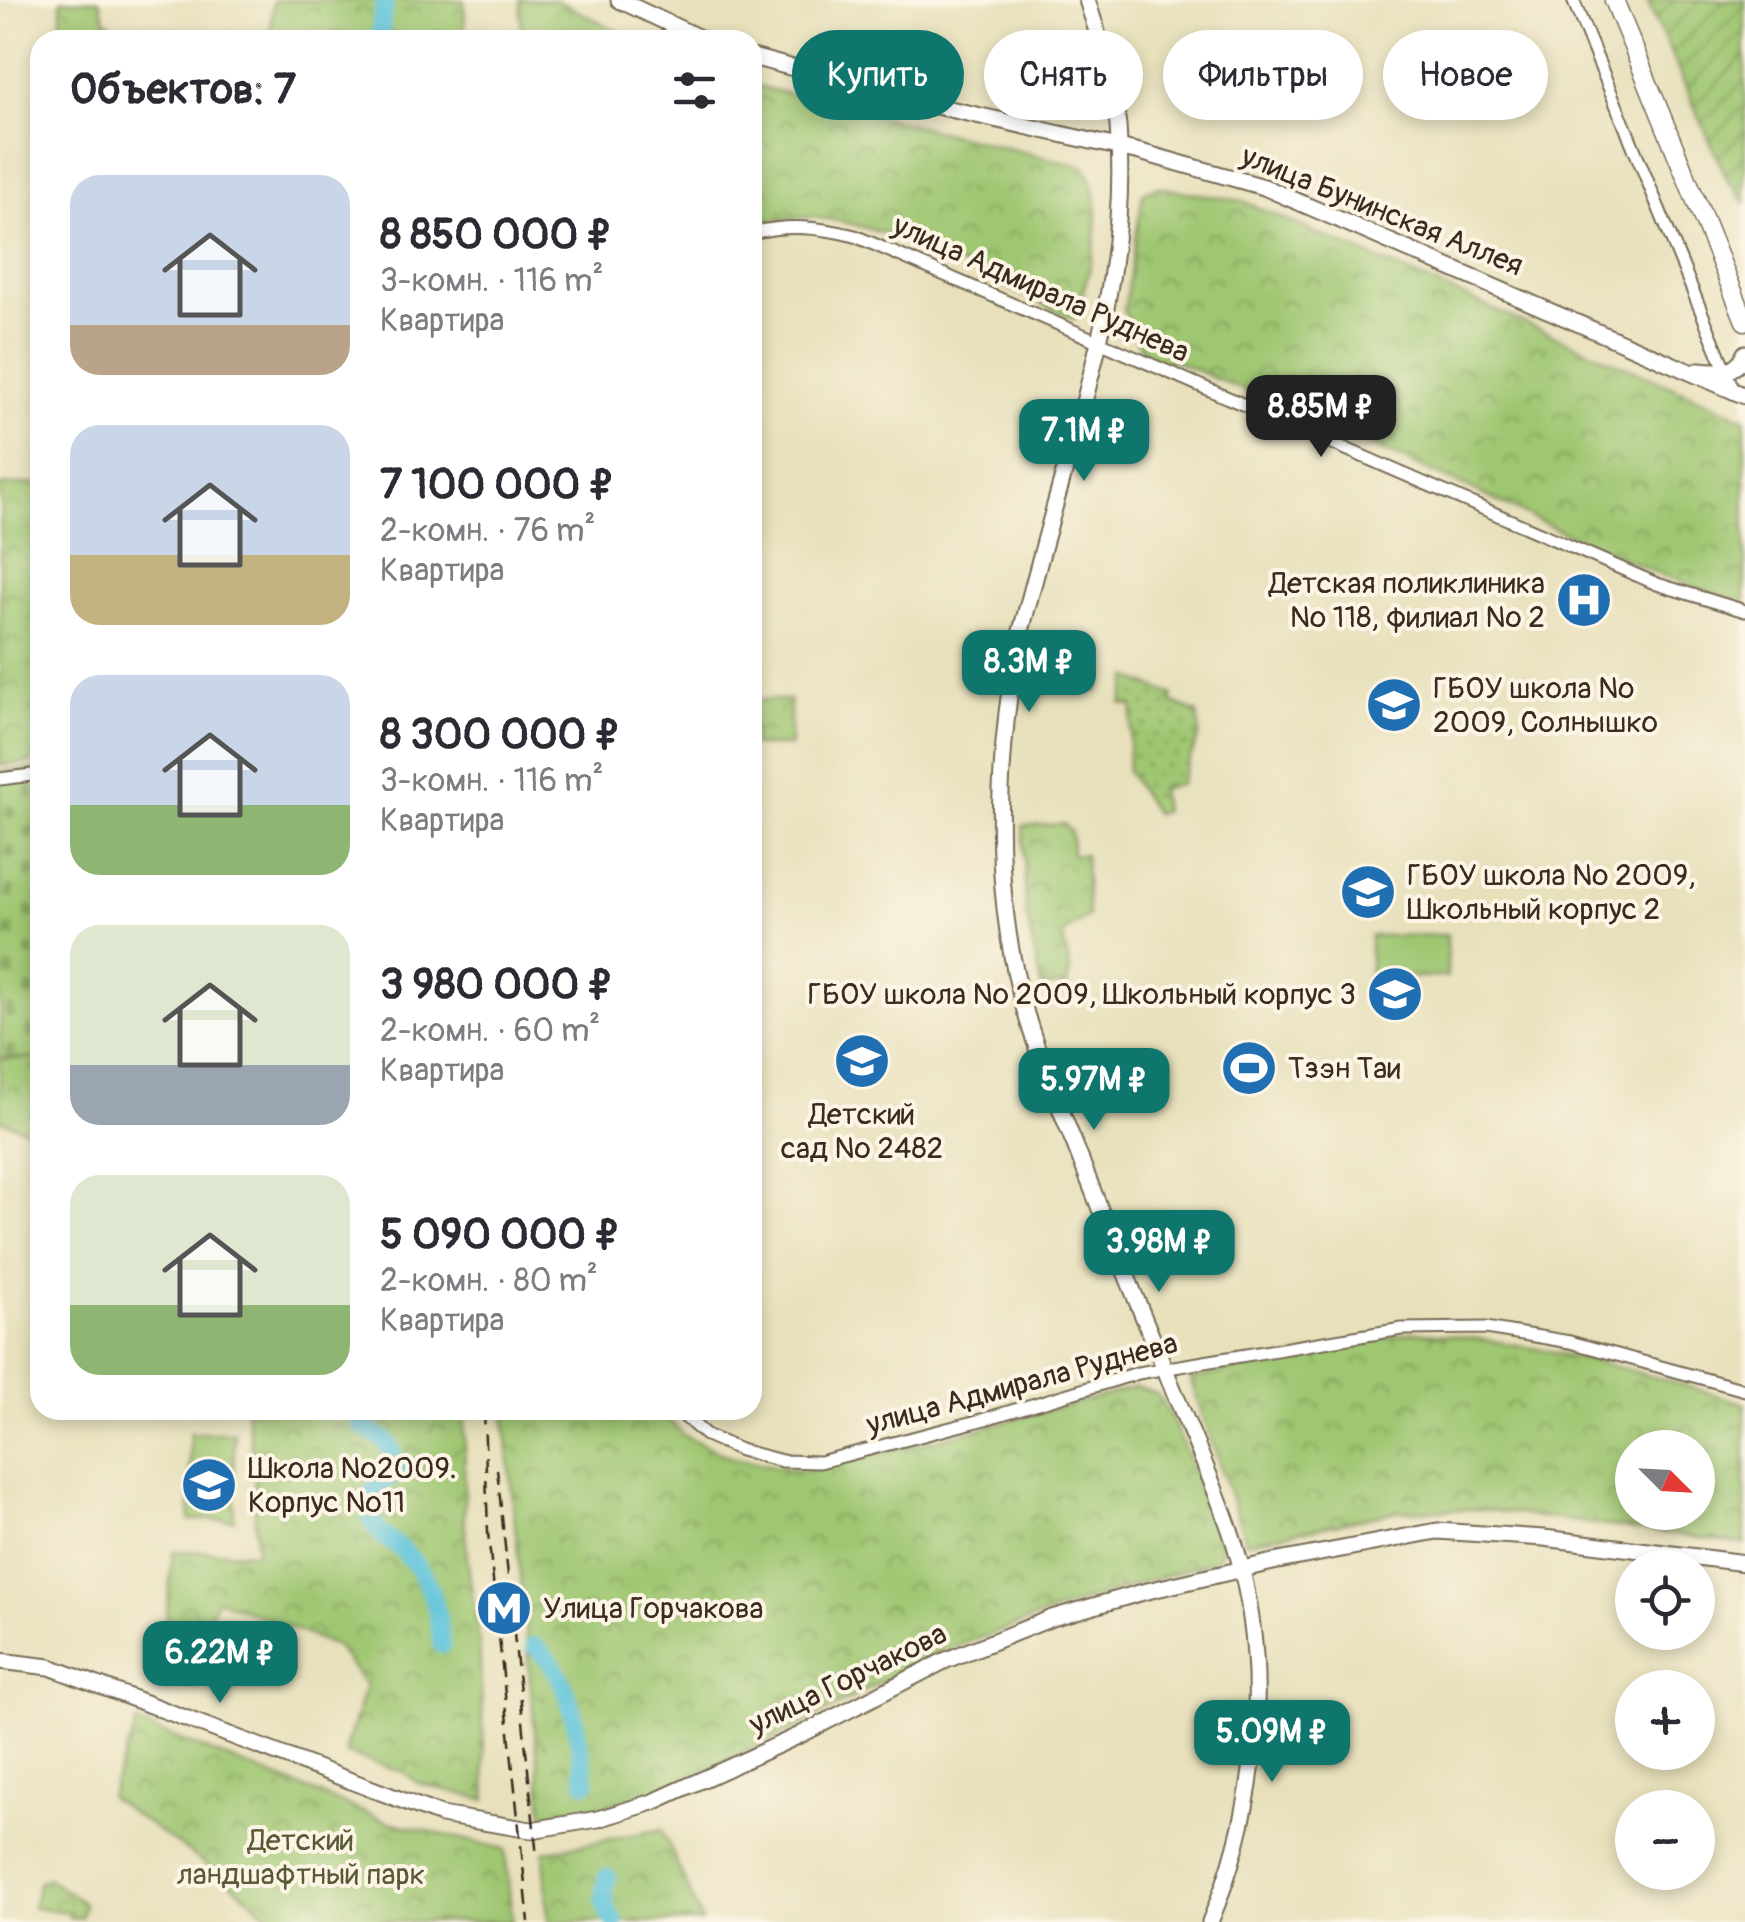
<!DOCTYPE html>
<html lang="ru">
<head>
<meta charset="utf-8">
<style>
  :root { --surface:#fff; --page:#f2f2f3; --text:#2b2b33; --muted:#7c7c81; --accent:#0f766e }
  body { margin:0; font-family:Pangolin,sans-serif; background:var(--page); color:var(--text); height:100vh; display:flex; flex-direction:column; font-size:38px; white-space:nowrap }
  * { box-sizing:border-box; margin:0 }
  p { font-size:32px; color:var(--muted) }
  .icon { flex:none; width:55px; height:55px; fill:none; stroke:currentColor; stroke-width:2; stroke-linecap:round; stroke-linejoin:round }
  .map { position:relative; flex:1; overflow:hidden }
  .panel { position:absolute; left:30px; top:30px; width:732px; height:1390px; display:flex; flex-direction:column; background:var(--surface); border-radius:30px; box-shadow:0 5px 15px #0003 }
  .panel>* { flex:none }
  .hud { position:absolute; left:792px; top:30px; width:802px; height:90px; display:flex; gap:20px }
  .needle { width:65px; rotate:114deg }
  .buttons { position:absolute; left:1615px; top:1430px; display:grid; gap:20px }
  .buttons a { display:grid; place-items:center; width:100px; height:100px; border-radius:50%; background:var(--surface); box-shadow:0 5px 15px #0003; font-size:50px }
  .price { position:absolute; translate:-50% -85px; padding:0 22px; border-radius:20px; background:var(--accent); color:#fff; font-size:32px; line-height:65px; filter:drop-shadow(0 2px 5px #0008) }
  .price::after { content:''; position:absolute; left:50%; top:60px; width:30px; height:22px; margin-left:-15px; background:inherit; clip-path:polygon(0 0,100% 0,50% 100%) }
  .price.on { background:#222; color:#fff }
  ul { padding:0; list-style:none }
  li { display:flex; align-items:center; gap:30px; height:250px; padding:0 40px }
  li span { display:grid; place-items:center; flex:none; width:280px; height:200px; border-radius:30px; color:#555 }
  li>.icon { margin-inline-start:auto }
  span .icon { width:120px; height:120px; fill:#fffc; stroke-width:1 }
  li b { font-size:42px }
  h2 { display:flex; justify-content:space-between; align-items:center; height:120px; padding:0 40px; font-size:42px }
  .pill { padding:0 35px; border-radius:45px; background:var(--surface); box-shadow:0 5px 15px #0003; font-size:35px; line-height:90px }
  .pill.on { background:var(--accent); color:#fff }
  .map>svg:first-child { display:block }
  .grass { fill:url(#grass-dots); stroke:#6d7848; stroke-width:2.5 }
  .cemetery { fill:url(#cemetery-stones); stroke:#6d7848; stroke-width:2.5 }
  .park { fill:url(#park-crowns); stroke:#6d7848; stroke-width:2.5; fill-rule:evenodd }
  .garden { fill:url(#garden-furrows); stroke:#6d7848; stroke-width:2.5 }
  .pitch { fill:#9fc671; stroke:#6d7848; stroke-width:2.5 }
  .lines { fill:none; stroke-linecap:round; stroke-linejoin:round }
  .river { stroke:#5ec4db; stroke-width:18 }
  .minor-casing { stroke:#776a55; stroke-width:15 }
  .tertiary-casing { stroke:#776a55; stroke-width:19 }
  .secondary-casing { stroke:#776a55; stroke-width:21 }
  .minor { stroke:#fff; stroke-width:11 }
  .tertiary { stroke:#fff; stroke-width:15 }
  .secondary { stroke:#fff; stroke-width:18 }
  .rail { stroke:#3b2a1e; stroke-width:2.5; stroke-dasharray:15 8; stroke-linecap:butt }
  .labels { text-anchor:middle; dominant-baseline:central; stroke-width:8; stroke-linejoin:round; paint-order:stroke }
  .street-label { font-size:30px; fill:#3b2a1e; stroke:#fcf5e5 }
  .poi-label { font-size:30px; fill:#3b2a1e; stroke:#fcf5e5; text-anchor:start }
  .park-label { font-size:30px; fill:#595937; stroke:#fcf5e5 }
</style>
</head>
<body>
<div class="map">
<svg width="1745" height="1922" viewBox="0 0 1745 1922">
  <defs>
    <pattern id="grass-dots" width="8" height="8" patternUnits="userSpaceOnUse" patternTransform="scale(2.5)"><rect width="8" height="8" fill="#9fc671"/><path d="M2 2h.1M6 6h.1" fill="none" stroke="#83a15c" stroke-width="1.8" stroke-linecap="round"/></pattern>
    <pattern id="cemetery-stones" width="16" height="16" patternUnits="userSpaceOnUse" patternTransform="scale(2.5)"><rect width="16" height="16" fill="#9fc671"/><path d="M2 7V4a2 2 0 0 1 4 0v3zM10 15v-3a2 2 0 0 1 4 0v3z" fill="#83a15c"/></pattern>
    <pattern id="park-crowns" width="20" height="18" patternUnits="userSpaceOnUse" patternTransform="scale(2.5)"><rect width="20" height="18" fill="#9fc671"/><path d="M2 6a3 3 0 1 1 6 0M12 15a3 3 0 1 1 6 0" fill="none" stroke="#83a15c"/></pattern>
    <pattern id="garden-furrows" width="10" height="10" patternUnits="userSpaceOnUse" patternTransform="scale(2.5)"><rect width="10" height="10" fill="#9fc671"/><path d="M-1 1l2-2M0 10L10 0M9 11l2-2" fill="none" stroke="#83a15c"/></pattern>
  </defs>
  <rect width="100%" height="100%" fill="#fcf5e5"/>
  <filter id="ink" filterUnits="userSpaceOnUse"><feTurbulence type="fractalNoise" baseFrequency=".01" numOctaves="2"/><feDisplacementMap in="SourceGraphic" scale="20" xChannelSelector="R" yChannelSelector="G"/><feConvolveMatrix kernelMatrix="1 2 1 2 8 2 1 2 1" color-interpolation-filters="sRGB"/></filter>
  <filter id="wash" filterUnits="userSpaceOnUse"><feTurbulence type="fractalNoise" baseFrequency=".0048" numOctaves="4" result="noise"/><feDisplacementMap in="SourceGraphic" scale="40" xChannelSelector="R" yChannelSelector="G"/><feGaussianBlur stdDeviation="2.25" result="paint"/><feColorMatrix in="noise" values="0 0 0 0 0 0 0 0 0 0 0 0 0 0 0 0 0 1.4 0 .05"/><feComposite in="paint" operator="in"/></filter>
  <g filter="url(#wash)">
    <rect width="100%" height="100%" fill="#e7e0bb"/>
    <polygon class="grass" points="1129,677 1173,695 1171,702 1197,713 1200,733 1180,784 1160,789 1163,812 1155,814 1127,771 1133,706 1122,704"/>
    <polygon class="cemetery" points="40,768 40,1058 0,1059 0,772"/>
    <g class="park">
      <polygon points="61,0 99,0 105,19 115,28 229,34 271,32 273,0 464,0 465,40 61,40"/>
      <polygon points="520,0 556,0 635,40 522,40"/>
      <path d="M753,85L1084,167C1111,205 1089,278 1074,319C1001,286 885,220 807,217C789,217 770,221 753,223Z"/>
      <path d="M1156,187L1242,201L1745,418V602C1650,577 1560,530 1471,489C1371,444 1271,402 1170,359L1168,365L1143,353L1124,311L1143,193Z"/>
      <polygon points="40,483 40,761 0,765 0,486"/>
      <polygon points="752,700 790,700 790,746 753,746"/>
      <polygon points="1064,824 1071,832 1072,855 1085,854 1088,916 1062,934 1070,969 1067,986 1041,986 1026,913 1023,826"/>
      <polygon points="40,1058 40,1134 0,1120 0,1059"/>
      <path d="M1413,1332C1527,1340 1636,1370 1745,1404V1544L1480,1509L1398,1511L1246,1542L1190,1379ZM1632,1448H1698V1512H1632Z"/>
      <path d="M1136,1387L1157,1394L1171,1416L1223,1542L1217,1560C1146,1581 1076,1603 1007,1629C981,1638 953,1646 928,1658C814,1714 672,1808 543,1814L504,1410H661L683,1435L729,1457L800,1471L943,1438Z"/>
      <polygon points="246,1410 465,1410 464,1513 467,1557 479,1639 486,1800 418,1783 404,1772 347,1754 345,1749 366,1686 336,1646 217,1599 184,1677 161,1673 173,1551 256,1553 254,1470"/>
      <polygon points="137,1723 389,1822 505,1849 512,1922 277,1922 220,1874 109,1797"/>
      <polygon points="662,1829 702,1922 548,1922 544,1852"/>
      <polygon points="47,1878 84,1904 81,1918 69,1917 70,1912 33,1908 39,1881 45,1882"/>
    </g>
    <polygon class="garden" points="1647,0 1745,0 1745,202 1727,179"/>
    <g class="pitch">
      <polygon points="1057,654 1100,666 1103,671 1097,691 1049,681 1046,675 1051,657"/>
      <polygon points="1447,935 1447,977 1370,977 1370,936"/>
      <rect x="190" y="1433" width="44" height="87"/>
    </g>
    <g class="lines">
      <g class="river">
        <polyline points="376,40 380,32 385,0"/>
        <path d="M359,1410L361,1425L387,1442L399,1468L367,1497C375,1546 383,1528 410,1558C433,1583 438,1612 442,1645"/>
        <path d="M534,1646C574,1676 577,1737 586,1783"/>
        <path d="M607,1877C603,1894 602,1909 615,1922"/>
      </g>
    </g>
  </g>
  <g filter="url(#ink)">
    <g class="lines">
      <g class="minor-casing">
        <g id="minor">
          <polyline points="1573,0 1734,391"/>
          <path d="M752,233C788,224 820,227 855,236L1657,584L1745,611"/>
          <polyline points="0,779 40,774"/>
          <polyline points="677,1410 706,1435 740,1450 782,1461 820,1462 985,1419 1138,1373 1402,1329 1486,1328 1570,1342 1745,1390"/>
        </g>
      </g>
      <g class="tertiary-casing">
        <g id="tertiary">
          <polyline points="619,0 704,40"/>
          <path d="M1087,0C1100,41 1114,83 1118,126C1128,249 1096,363 1062,480C1046,536 1031,593 1016,650C997,762 992,885 1021,996C1034,1046 1055,1096 1075,1145C1104,1220 1134,1295 1165,1369C1188,1428 1216,1485 1235,1545C1272,1669 1259,1804 1210,1922"/>
          <polyline points="752,57 932,105 1140,152 1264,187 1745,396"/>
          <path d="M1699,370C1719,372 1737,374 1745,353"/>
          <polyline points="0,1661 50,1667 441,1815 531,1830 598,1819 653,1802 800,1735 944,1661 1052,1618 1143,1592 1273,1562 1437,1531 1544,1538 1745,1563"/>
        </g>
      </g>
      <g class="secondary-casing">
        <polyline id="secondary" points="1614,0 1745,321"/>
      </g>
      <use href="#minor" class="minor"/>
      <use href="#tertiary" class="tertiary"/>
      <use href="#secondary" class="secondary"/>
      <g class="rail">
        <polyline points="484,1410 488,1533 529,1922"/>
        <polyline points="497,1469 537,1857"/>
      </g>
    </g>
  </g>
  <defs>
    <g id="hospital-disc" transform="scale(2.875)"><circle r="9.5" fill="#1f6fb2" stroke="#fcf5e5"/><path d="M-5-5h3v3.5h4V-5h3V5h-3V1.5h-4V5h-3Z" fill="#fff"/></g>
    <g id="school-disc" transform="scale(2.875)"><circle r="9.5" fill="#1f6fb2" stroke="#fcf5e5"/><path d="M0-5L7-2L0 1L-7-2ZM-4 1L0 2.5L4 1V4Q0 6-4 4Z" fill="#fff"/></g>
    <g id="stadium-disc" transform="scale(2.875)"><circle r="9.5" fill="#1f6fb2" stroke="#fcf5e5"/><path d="M0-5a6.5 5 0 1 0 0 10a6.5 5 0 1 0 0-10ZM-3.5-1.8h7v3.6h-7Z" fill="#fff"/></g>
    <g id="metro-disc" transform="scale(2.875)"><circle r="9.5" fill="#1f6fb2" stroke="#fcf5e5"/><path d="M-5.5 5V-5H-3L0 0L3-5H5.5V5H3V-.5L0 4L-3-.5V5Z" fill="#fff"/></g>
  </defs>
  <g fill-rule="evenodd">
    <use href="#hospital-disc" x="1584" y="600"/>
    <use href="#school-disc" x="1394" y="705"/>
    <use href="#school-disc" x="1368" y="892"/>
    <use href="#school-disc" x="1395" y="994"/>
    <use href="#school-disc" x="862" y="1061"/>
    <use href="#stadium-disc" x="1249" y="1068"/>
    <use href="#school-disc" x="209" y="1485"/>
    <use href="#metro-disc" x="504" y="1608"/>
  </g>
  <g class="labels">
    <g class="street-label">
      <text transform="translate(1382 211) rotate(22)">улица Бунинская Аллея</text>
      <text transform="translate(1041 289) rotate(24)">улица Адмирала Руднева</text>
      <text transform="translate(1022 1384) rotate(-15)">улица Адмирала Руднева</text>
      <text transform="translate(848 1679) rotate(-26)">улица Горчакова</text>
    </g>
    <g class="poi-label">
      <text x="1545" y="583" text-anchor="end">Детская поликлиника<tspan x="1545" dy="34">№ 118, филиал № 2</tspan></text>
      <text x="1433" y="688">ГБОУ школа №<tspan x="1433" dy="34">2009, Солнышко</tspan></text>
      <text x="1407" y="875">ГБОУ школа № 2009,<tspan x="1407" dy="34">Школьный корпус 2</tspan></text>
      <text x="1356" y="994" text-anchor="end">ГБОУ школа № 2009, Школьный корпус 3</text>
      <text x="1288" y="1068">Тзэн Таи</text>
      <text x="862" y="1114" text-anchor="middle">Детский<tspan x="862" dy="34">сад № 2482</tspan></text>
      <text x="248" y="1468">Школа №2009.<tspan x="248" dy="34">Корпус №11</tspan></text>
      <text x="543" y="1608">Улица Горчакова</text>
    </g>
    <g class="park-label">
      <text x="301" y="1840">Детский<tspan x="301" dy="34">ландшафтный парк</tspan></text>
    </g>
  </g>
</svg>
<div class="buttons">
<a><svg class="needle" viewBox="-14 -14 28 28"><path d="M0-13l5 13h-10z" fill="#e53935"/><path d="M0 13l5-13h-10z" fill="#7c7c81"/></svg></a>
<a><svg class="icon" aria-label="locate" viewBox="0 0 24 24"><circle cx="12" cy="12" r="6"/><path d="M12 2v4M12 18v4M2 12h4M18 12h4"/></svg></a>
<a>+</a>
<a>−</a>
</div>
<b class="price on" style="left:1321px;top:460px">8.85M ₽</b>
<b class="price" style="left:1084px;top:484px">7.1M ₽</b>
<b class="price" style="left:1029px;top:715px">8.3M ₽</b>
<b class="price" style="left:1094px;top:1133px">5.97M ₽</b>
<b class="price" style="left:1159px;top:1295px">3.98M ₽</b>
<b class="price" style="left:220px;top:1706px">6.22M ₽</b>
<b class="price" style="left:1272px;top:1785px">5.09M ₽</b>
<div class="hud">
<a class="pill on">Купить</a>
<a class="pill">Снять</a>
<a class="pill">Фильтры</a>
<a class="pill">Новое</a>
</div>
<section class="panel">
<h2>Объектов: 7<svg class="icon" aria-label="filters" viewBox="0 0 24 24"><path d="M4 7h16M4 17h16"/><circle cx="9" cy="7" r="2"/><circle cx="15" cy="17" r="2"/></svg></h2>
<ul>
<li><span style="background:linear-gradient(#c9d6e8 75%,#b9a48a 0)"><svg class="icon" aria-label="home" viewBox="0 0 24 24"><path d="M3 11l9-7 9 7M6 9v11h12V9"/></svg></span><div><b>8 850 000 ₽</b><p>3-комн. · 116 m²</p><p>Квартира</p></div></li>
<li><span style="background:linear-gradient(#c9d6e8 65%,#c2b280 0)"><svg class="icon" aria-label="home" viewBox="0 0 24 24"><path d="M3 11l9-7 9 7M6 9v11h12V9"/></svg></span><div><b>7 100 000 ₽</b><p>2-комн. · 76 m²</p><p>Квартира</p></div></li>
<li><span style="background:linear-gradient(#c9d6e8 65%,#8fb573 0)"><svg class="icon" aria-label="home" viewBox="0 0 24 24"><path d="M3 11l9-7 9 7M6 9v11h12V9"/></svg></span><div><b>8 300 000 ₽</b><p>3-комн. · 116 m²</p><p>Квартира</p></div></li>
<li><span style="background:linear-gradient(#dfe7d0 70%,#9aa5b1 0)"><svg class="icon" aria-label="home" viewBox="0 0 24 24"><path d="M3 11l9-7 9 7M6 9v11h12V9"/></svg></span><div><b>3 980 000 ₽</b><p>2-комн. · 60 m²</p><p>Квартира</p></div></li>
<li><span style="background:linear-gradient(#dfe7d0 65%,#8fb573 0)"><svg class="icon" aria-label="home" viewBox="0 0 24 24"><path d="M3 11l9-7 9 7M6 9v11h12V9"/></svg></span><div><b>5 090 000 ₽</b><p>2-комн. · 80 m²</p><p>Квартира</p></div></li>
</ul>
</section>
</div>
</body>
</html>
